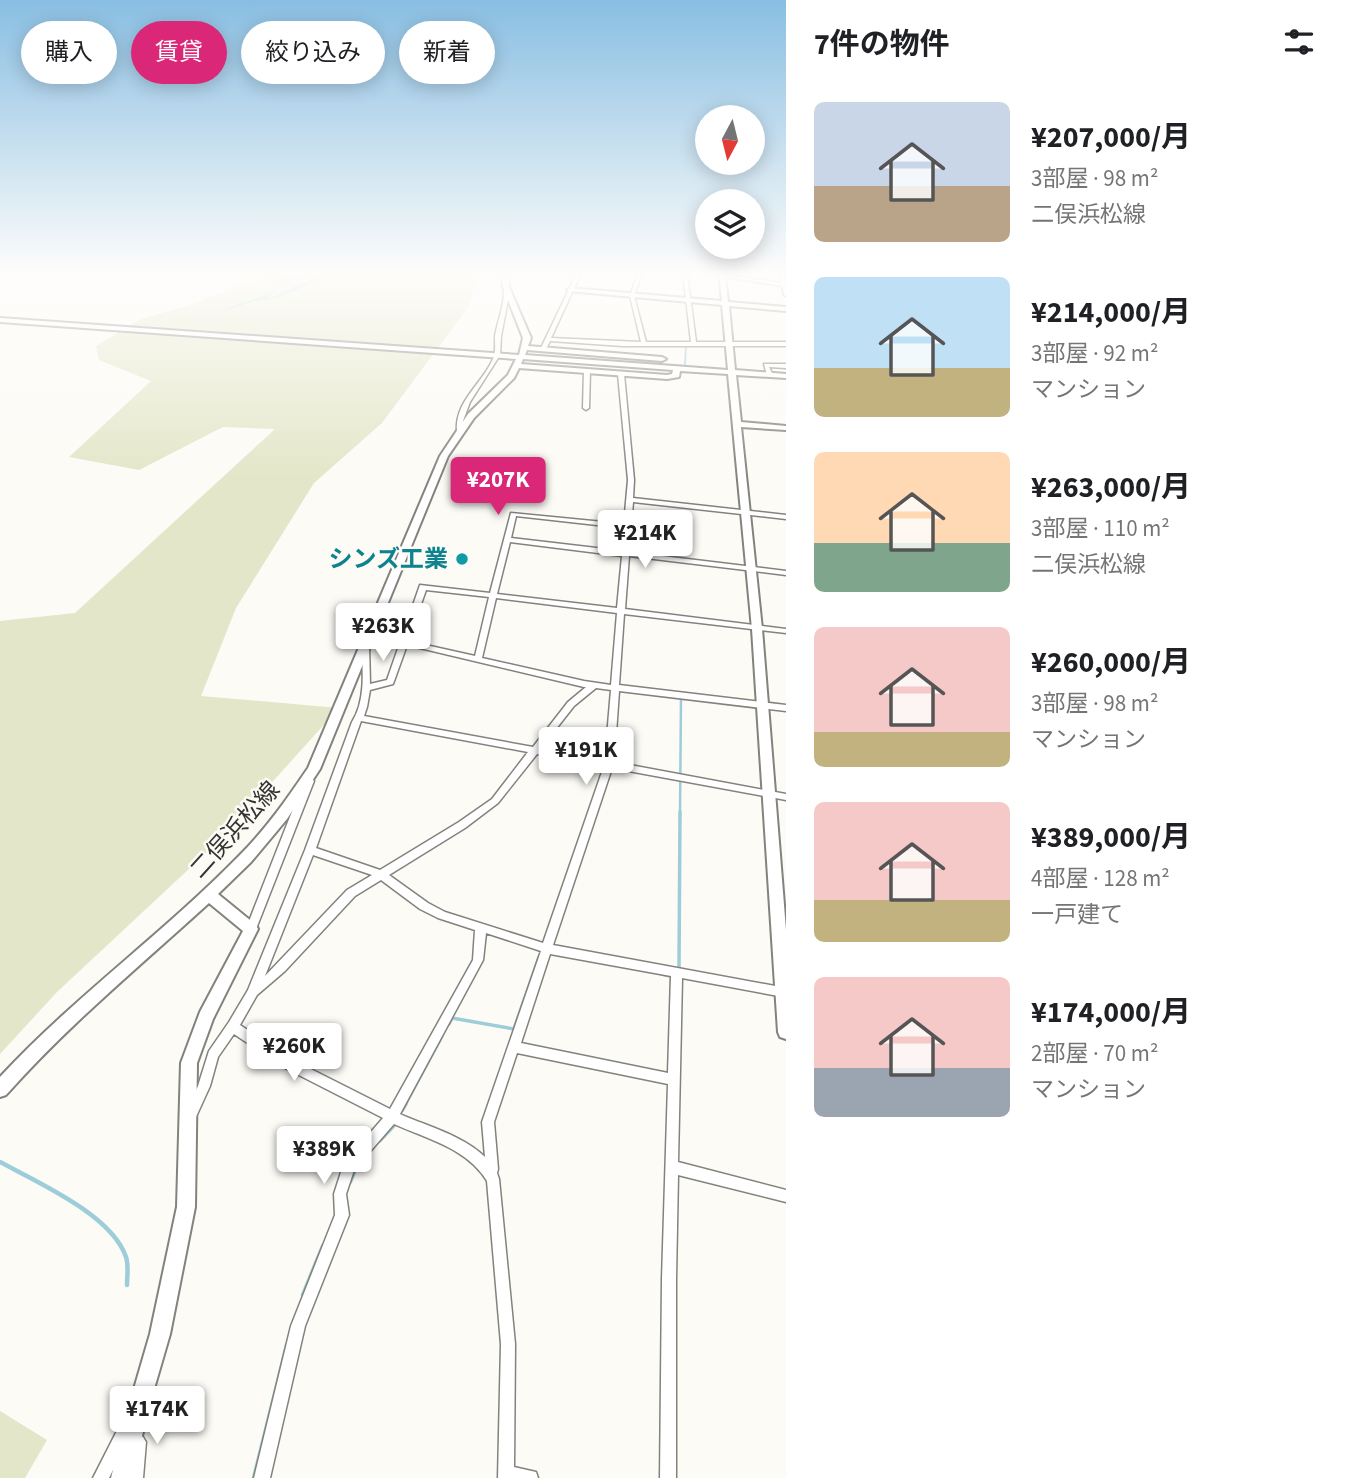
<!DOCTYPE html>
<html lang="ja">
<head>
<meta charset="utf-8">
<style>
  :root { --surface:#fff; --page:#f2f2f2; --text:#202124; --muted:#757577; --accent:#db2777 }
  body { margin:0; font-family:"Source Sans 3","Noto Sans JP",sans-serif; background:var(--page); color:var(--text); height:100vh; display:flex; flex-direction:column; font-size:26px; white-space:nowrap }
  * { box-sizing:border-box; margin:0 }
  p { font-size:23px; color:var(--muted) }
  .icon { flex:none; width:38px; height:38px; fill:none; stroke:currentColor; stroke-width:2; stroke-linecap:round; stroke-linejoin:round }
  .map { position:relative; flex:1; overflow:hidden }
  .sheet { display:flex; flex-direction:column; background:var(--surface); width:560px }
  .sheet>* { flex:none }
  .banner { position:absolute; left:21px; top:21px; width:660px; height:63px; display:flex; gap:14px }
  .needle { width:46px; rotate:187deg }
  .buttons { position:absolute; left:695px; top:105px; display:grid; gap:14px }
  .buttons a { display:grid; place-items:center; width:70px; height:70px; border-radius:50%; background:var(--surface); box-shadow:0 4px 18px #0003; font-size:35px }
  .price { position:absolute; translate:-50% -60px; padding:0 16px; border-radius:7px; background:#fff; color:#222; font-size:23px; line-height:46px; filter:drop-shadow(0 2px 4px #0008) }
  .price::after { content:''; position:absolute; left:50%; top:42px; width:21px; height:16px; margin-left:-10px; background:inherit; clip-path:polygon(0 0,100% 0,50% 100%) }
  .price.on { background:var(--accent); color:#fff }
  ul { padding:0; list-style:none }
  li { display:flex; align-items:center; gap:21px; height:175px; padding:0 28px }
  li span { display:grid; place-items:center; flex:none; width:196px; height:140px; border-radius:10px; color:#555 }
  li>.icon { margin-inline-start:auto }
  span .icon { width:84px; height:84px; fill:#fffc; stroke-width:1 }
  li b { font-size:30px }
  h2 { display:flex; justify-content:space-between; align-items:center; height:84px; padding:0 28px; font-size:30px }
  .tag { padding:0 24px; border-radius:32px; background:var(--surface); box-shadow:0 4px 18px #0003; font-size:24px; line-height:63px }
  .tag.on { background:var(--accent); color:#fff }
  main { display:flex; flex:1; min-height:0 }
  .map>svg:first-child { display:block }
  .green { fill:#e3e6c8 }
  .water { fill:#9ccdd8 }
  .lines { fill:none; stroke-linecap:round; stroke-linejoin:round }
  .stream-far3 { stroke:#9ccdd8; stroke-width:2 }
  .stream-far2 { stroke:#9ccdd8; stroke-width:2.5 }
  .stream-far1 { stroke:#9ccdd8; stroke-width:3.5 }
  .stream { stroke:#9ccdd8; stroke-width:4.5 }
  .street-casing { stroke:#84827d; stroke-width:3 }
  .secondary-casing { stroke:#84827d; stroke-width:4 }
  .street { fill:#fff; fill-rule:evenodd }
  .secondary { fill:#fff; fill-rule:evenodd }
  .culture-dot { fill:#0f9aa8; stroke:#fdfbf6; stroke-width:2.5 }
  .labels { text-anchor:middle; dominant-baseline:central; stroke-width:5; stroke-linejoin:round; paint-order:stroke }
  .culture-label { font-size:24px; font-weight:bold; fill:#0d838f; stroke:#fdfbf6; text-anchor:end }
  .street-label { font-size:24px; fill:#353432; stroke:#fdfbf6 }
</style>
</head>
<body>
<main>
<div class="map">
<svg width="786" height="1478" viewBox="0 0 786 1478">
  <rect width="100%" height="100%" fill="#fdfbf6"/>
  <g class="green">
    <polygon points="268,273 478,273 469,306 382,423 314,483 236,608 201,696 339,708 220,840 57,992 0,1054 0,621 75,613 275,429 223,427 139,470 69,457 151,381 99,360 96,346 141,319 194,304"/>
    <polygon points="0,1411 47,1440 25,1478 0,1478"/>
  </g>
  <path class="water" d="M293,273H329C310,286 286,295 264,301L266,299C251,300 237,308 223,310L274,292L266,298L273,297L318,276L277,283Z"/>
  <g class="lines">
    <polyline class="stream-far3" points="685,364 686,345 689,345"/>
    <polyline class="stream-far2" points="680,814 681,698 684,699"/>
    <g class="stream-far1">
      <polyline points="679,968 680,812"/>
      <polyline points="662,974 670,976"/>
      <polyline points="449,1024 452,1018 514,1029 539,957"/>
      <polyline points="405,1105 442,1036"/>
    </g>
    <g class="stream">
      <polyline points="402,1110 406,1103"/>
      <polyline points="380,1140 395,1124"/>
      <path d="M0,1162C37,1182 112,1215 126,1257C129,1266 127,1276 127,1285"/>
      <polyline points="350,1182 357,1165"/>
      <polyline points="303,1295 323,1246"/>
      <polyline points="254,1478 287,1345"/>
    </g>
    <g class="street-casing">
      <g id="street">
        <polygon points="577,273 581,273 551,338 641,342 630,296 638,273 642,273 634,296 646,342 691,342 683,273 687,273 696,342 786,342 786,346 623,346 550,341 545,351 541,351 540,350"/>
        <polygon points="701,273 715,273 781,283 779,273 783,273 786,284 786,296 784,295 782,286"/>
        <path d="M506,286L508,287V300L501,336L500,355L470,402L463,421L462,431L457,432C454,402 482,384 493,359C496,352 495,344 495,336C498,319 505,305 504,287Z"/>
        <polygon points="764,364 786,364 786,368 769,367 773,375 770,377 767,375"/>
        <polygon points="587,369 590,371 589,408 586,410 583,408 584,371"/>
        <path d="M621,372L624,374L634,480L633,498L786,515V519L633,502L629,552L786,571V575L629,556L625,609L786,629V633L624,614L619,685L786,705V711L619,691L614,762L786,794V800L612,768L553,945L786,988V996L784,997L682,978L678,1162L786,1190V1202L678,1175L676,1279V1478H660L662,1279L668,1084L517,1053L494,1122L498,1169L497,1173L499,1179L515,1344L514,1467L536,1472L538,1478H498L501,1344L487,1181C467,1148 427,1139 394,1124L354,1170L346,1194L349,1215L305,1326L270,1478H254L291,1326L335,1215L334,1194L343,1166L345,1162L383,1118L285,1068L234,1034L218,1057L210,1086L195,1119L191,1121L187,1119L185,1115L198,1086L209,1051L229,1022L248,990L305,850L352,722C366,700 363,670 361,645L365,643L369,645L370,684L387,680L420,585L490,593L511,513L624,524L628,480L618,374ZM516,516L624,528L622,551L511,538ZM510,542L622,556L617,608L497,594ZM426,590L489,597L475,656L408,641ZM496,598L617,613L611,685L584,681L482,658ZM407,645L584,687H586L568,702L533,747L364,716L367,707L370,690L393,684ZM596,688L611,690L605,760L541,748L574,706ZM361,721L528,752L492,799L459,822L380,870L316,848ZM537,754L604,766L543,943L445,912L428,903L389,875L465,828L498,803ZM313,855L372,875L347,890L265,976ZM381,880L420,909L438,918L475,930L473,960L390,1109L293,1060L240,1025L257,995L285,971L355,896ZM486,933L541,951L482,1122L485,1157C462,1135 429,1127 400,1114L483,960ZM550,954L671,976L668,1073L521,1043Z"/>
        <polygon points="309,778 312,779 314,781 256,929 255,932 251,933 247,932 246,929 304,781 306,779"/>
        <polygon points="129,1414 134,1417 137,1422 109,1478 93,1478 124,1417"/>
        <polygon points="138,1434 143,1437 146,1442 143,1478 127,1478 130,1442 133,1437"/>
      </g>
    </g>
    <g class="secondary-casing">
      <path id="secondary" d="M502,273H508L509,287L531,338L528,346L662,357L666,359L662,361L527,350L525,355L728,370L722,305L568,291L567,290L570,288L722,301L719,273H725L728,302L786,307V311L729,306L735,370L786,374V378L736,375L741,422L786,426V430L741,427L762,629L786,930V1039L780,1037L778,1032L752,629L728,374L680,371L679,377L667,379L519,368L514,378L474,418L448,456L320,769L287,819L251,862L218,894L256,925L258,929L213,1019L197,1063L195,1207L170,1334L147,1413L133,1478H111L127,1413L150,1334L177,1207L181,1063L200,1012L243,931L209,903C140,966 68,1025 6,1095L0,1097V1077C74,997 163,934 239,856C266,829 287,799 308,768L440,456L468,414L508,375L516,359L0,322V318L519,355L523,338L503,287ZM523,359L673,370L672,374L667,375L521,364Z"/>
    </g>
    <use href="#street" class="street"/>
    <use href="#secondary" class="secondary"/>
  </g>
  <linearGradient id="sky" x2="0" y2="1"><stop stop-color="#89bee2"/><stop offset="0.57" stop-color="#fefdfb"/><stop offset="1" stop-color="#fefdfb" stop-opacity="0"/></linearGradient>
  <rect width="786" height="480" fill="url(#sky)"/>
  <circle class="culture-dot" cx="462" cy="559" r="7"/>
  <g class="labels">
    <g class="culture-label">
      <text x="448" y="559">シンズ工業</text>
    </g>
    <g class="street-label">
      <text transform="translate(235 830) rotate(-48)">二俣浜松線</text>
    </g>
  </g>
</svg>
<div class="buttons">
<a><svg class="needle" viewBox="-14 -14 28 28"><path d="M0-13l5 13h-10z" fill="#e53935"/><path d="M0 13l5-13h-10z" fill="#757577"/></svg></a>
<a><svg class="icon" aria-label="layers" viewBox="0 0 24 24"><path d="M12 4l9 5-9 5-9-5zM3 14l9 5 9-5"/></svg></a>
</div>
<b class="price on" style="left:498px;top:517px">¥207K</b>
<b class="price" style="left:645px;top:570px">¥214K</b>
<b class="price" style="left:383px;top:663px">¥263K</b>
<b class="price" style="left:586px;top:787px">¥191K</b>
<b class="price" style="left:294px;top:1083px">¥260K</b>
<b class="price" style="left:324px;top:1186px">¥389K</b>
<b class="price" style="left:157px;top:1446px">¥174K</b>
<div class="banner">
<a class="tag">購入</a>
<a class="tag on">賃貸</a>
<a class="tag">絞り込み</a>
<a class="tag">新着</a>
</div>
</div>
<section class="sheet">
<h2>7件の物件<svg class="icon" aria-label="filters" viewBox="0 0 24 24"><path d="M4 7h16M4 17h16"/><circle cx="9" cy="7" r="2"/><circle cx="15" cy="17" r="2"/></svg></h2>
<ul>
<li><span style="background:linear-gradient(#c9d6e8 60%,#b9a48a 0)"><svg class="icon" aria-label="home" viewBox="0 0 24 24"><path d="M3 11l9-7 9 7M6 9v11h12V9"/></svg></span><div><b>¥207,000/月</b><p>3部屋 · 98 m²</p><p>二俣浜松線</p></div></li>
<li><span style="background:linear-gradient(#bfe0f5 65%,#c2b280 0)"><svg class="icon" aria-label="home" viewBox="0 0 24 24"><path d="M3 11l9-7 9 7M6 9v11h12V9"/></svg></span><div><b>¥214,000/月</b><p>3部屋 · 92 m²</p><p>マンション</p></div></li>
<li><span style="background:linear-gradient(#ffd9b3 65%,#7fa58c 0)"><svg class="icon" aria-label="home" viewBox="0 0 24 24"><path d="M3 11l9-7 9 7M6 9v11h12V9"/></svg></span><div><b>¥263,000/月</b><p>3部屋 · 110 m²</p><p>二俣浜松線</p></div></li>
<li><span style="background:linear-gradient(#f6c9c9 75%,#c2b280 0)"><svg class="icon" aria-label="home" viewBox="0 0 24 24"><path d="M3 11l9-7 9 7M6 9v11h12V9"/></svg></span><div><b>¥260,000/月</b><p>3部屋 · 98 m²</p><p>マンション</p></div></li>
<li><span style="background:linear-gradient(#f6c9c9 70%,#c2b280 0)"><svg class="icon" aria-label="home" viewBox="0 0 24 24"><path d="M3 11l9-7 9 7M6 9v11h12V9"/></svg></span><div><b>¥389,000/月</b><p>4部屋 · 128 m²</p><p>一戸建て</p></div></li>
<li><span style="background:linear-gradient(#f6c9c9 65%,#9aa5b1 0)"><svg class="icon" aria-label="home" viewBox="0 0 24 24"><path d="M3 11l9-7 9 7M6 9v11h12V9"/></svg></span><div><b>¥174,000/月</b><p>2部屋 · 70 m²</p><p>マンション</p></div></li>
</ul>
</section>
</main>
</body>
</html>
